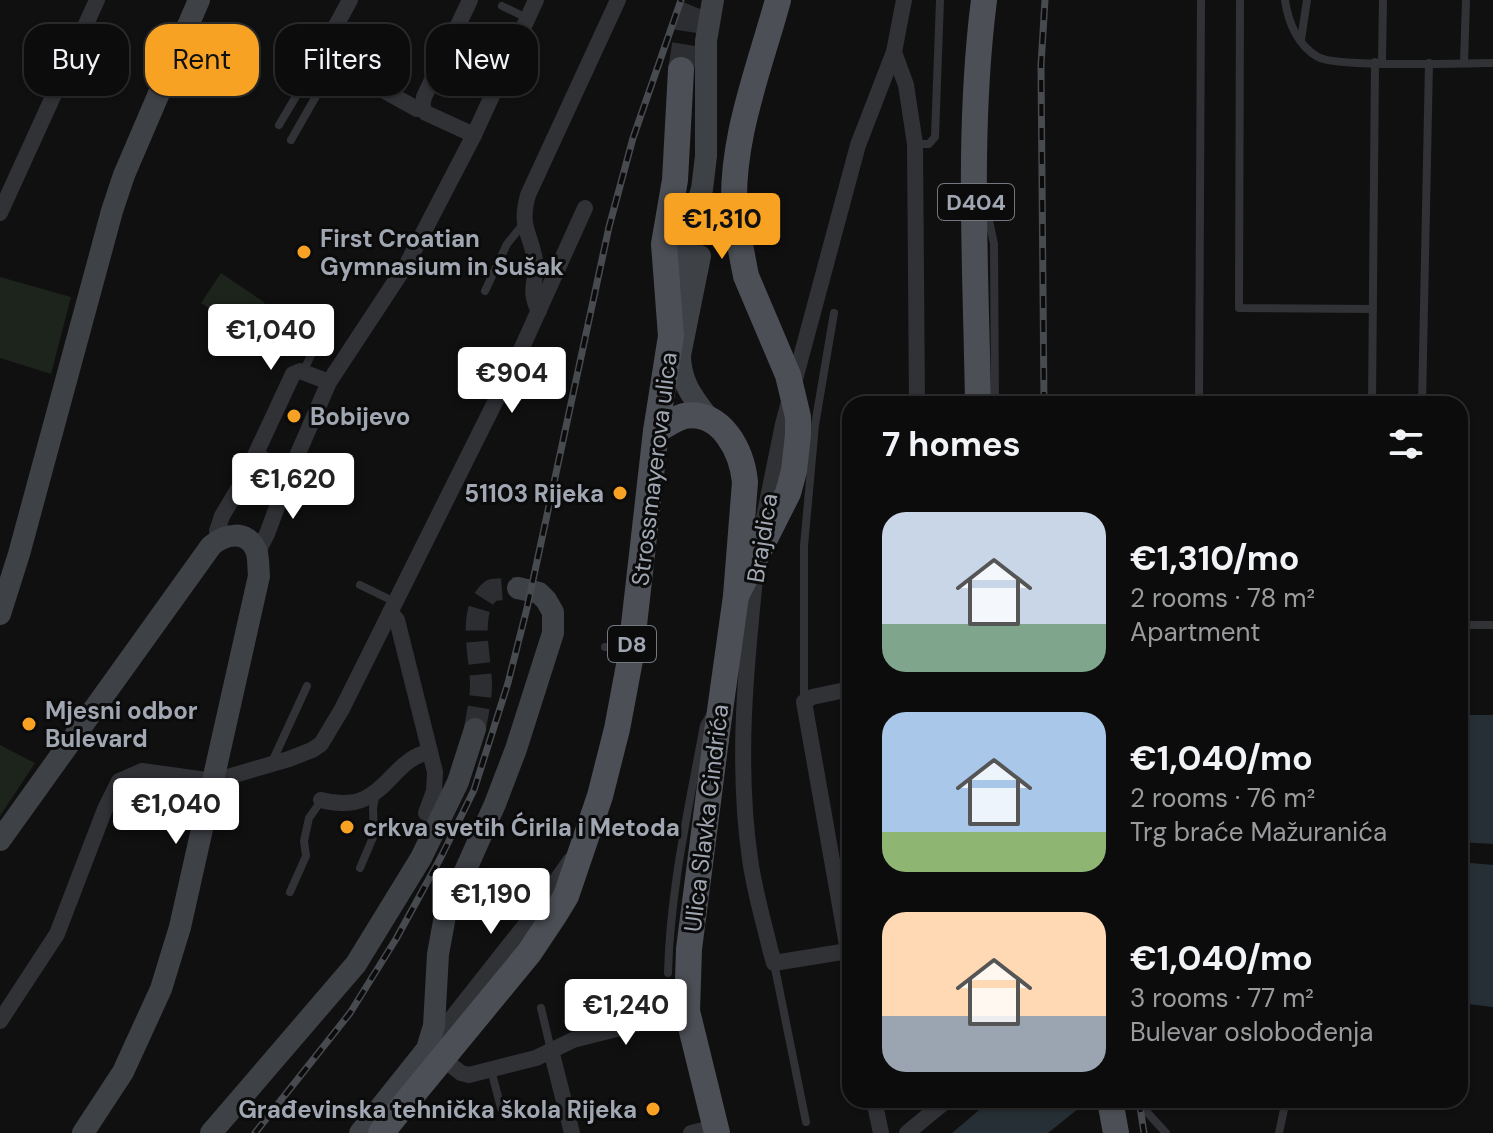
<!DOCTYPE html>
<html lang="en">
<head>
<meta charset="utf-8">
<style>
  :root { --surface:#0c0c0d; --page:#151516; --text:#f1f3f6; --muted:#9a9b9d; --line:#2c2c2e; --accent:#f7a222 }
  body { margin:0; font-family:"DM Sans",sans-serif; background:var(--page); color:var(--text); height:100vh; display:flex; flex-direction:column; font-size:30px; white-space:nowrap }
  * { box-sizing:border-box; margin:0 }
  p { font-size:26px; color:var(--muted) }
  .icon { flex:none; width:44px; height:44px; fill:none; stroke:currentColor; stroke-width:2; stroke-linecap:round; stroke-linejoin:round }
  .map { position:relative; flex:1; overflow:hidden }
  .sheet { position:absolute; left:842px; top:396px; width:626px; height:712px; display:flex; flex-direction:column; background:var(--surface); border-radius:24px; box-shadow:0 2px 6px #0004,0 0 0 2px var(--line) }
  .sheet>* { flex:none }
  .hud { position:absolute; left:24px; top:24px; width:698px; height:72px; display:flex; gap:16px }
  .price { position:absolute; translate:-50% -68px; padding:0 18px; border-radius:8px; background:#fff; color:#222; font-size:26px; line-height:52px; filter:drop-shadow(0 2px 4px #0008) }
  .price::after { content:''; position:absolute; left:50%; top:48px; width:24px; height:18px; margin-left:-12px; background:inherit; clip-path:polygon(0 0,100% 0,50% 100%) }
  .price.selected { background:var(--accent); color:#111 }
  ul { padding:0; list-style:none }
  li { display:flex; align-items:center; gap:24px; height:200px; padding:0 40px }
  li span { display:grid; place-items:center; flex:none; width:224px; height:160px; border-radius:24px; color:#555 }
  li>.icon { margin-inline-start:auto }
  span .icon { width:96px; height:96px; fill:#fffc; stroke-width:1 }
  li b { font-size:34px }
  h2 { display:flex; justify-content:space-between; align-items:center; height:96px; padding:0 40px; font-size:34px }
  .tag { padding:0 28px; border-radius:24px; background:var(--surface); box-shadow:0 2px 6px #0004,0 0 0 2px var(--line); font-size:28px; line-height:72px }
  .tag.selected { background:var(--accent); color:#111 }
  .map>svg:first-child { display:block }
  .green { fill:#1c241c }
  .water { fill:#262f35 }
  .lines { fill:none; stroke-linecap:round; stroke-linejoin:round }
  .secondary-tunnel { stroke:#2d2e31; stroke-width:22; stroke-dasharray:22 11; stroke-linecap:butt }
  .primary-tunnel { stroke:#2d2e31; stroke-width:26; stroke-dasharray:26 13; stroke-linecap:butt }
  .lane { stroke:#303236; stroke-width:8 }
  .street { stroke:#303236; stroke-width:16 }
  .secondary { stroke:#3e4146; stroke-width:22 }
  .primary { stroke:#4c4f55; stroke-width:26 }
  .rail-casing { stroke:#474a4f; stroke-width:7 }
  .rail { stroke:#0b0b0c; stroke-width:4; stroke-dasharray:12; stroke-linecap:butt }
  .primary-bridge { stroke:#4c4f55; stroke-width:26 }
  .poi-dot { fill:#f7a222; stroke:#0b0b0c; stroke-width:3 }
  .labels { text-anchor:middle; dominant-baseline:central; stroke-width:6; stroke-linejoin:round; paint-order:stroke }
  .shield { fill:#0b0b0c; stroke:#737880; stroke-width:2 }
  .shield-label { font-size:22px; font-weight:bold; fill:#a0a7b2 }
  .poi-label { font-size:24px; font-weight:bold; fill:#a0a7b2; stroke:#0b0b0c; text-anchor:start }
  .street-label { font-size:24px; fill:#a0a7b2; stroke:#0b0b0c }
</style>
</head>
<body>
<div class="map">
<svg width="1493" height="1133" viewBox="0 0 1493 1133">
  <rect width="100%" height="100%" fill="#101011"/>
  <g class="green">
    <polygon points="221,273 265,303 245,332 201,303"/>
    <polygon points="0,277 71,297 51,374 0,358"/>
    <polygon points="0,745 35,763 0,816"/>
  </g>
  <g class="water">
    <polygon points="1460,715 1493,715 1493,844 1460,842"/>
    <polygon points="1460,862 1493,865 1493,1007 1460,1003"/>
    <polygon points="991,1100 1089,1100 1048,1133 952,1133"/>
  </g>
  <g class="lines">
    <path class="secondary-tunnel" d="M475,729C477,715 481,700 481,685C481,657 466,609 492,590L518,588"/>
    <polyline class="primary-tunnel" points="681,70 689,20 697,0"/>
    <g class="lane">
      <polyline points="1240,0 1239,308 1373,309"/>
      <path d="M1285,0C1288,22 1298,46 1318,57C1337,68 1463,63 1493,63"/>
      <polyline points="502,6 527,18"/>
      <polyline points="1301,40 1307,0"/>
      <polyline points="1382,62 1383,0"/>
      <polyline points="1464,63 1466,0"/>
      <polyline points="279,125 320,56"/>
      <polyline points="291,140 335,63"/>
      <polyline points="916,144 929,144 935,137 940,0"/>
      <polyline points="985,202 994,244 995,404"/>
      <polyline points="485,291 507,244 524,223"/>
      <polyline points="303,372 324,328"/>
      <polyline points="1199,404 1201,0"/>
      <polyline points="1372,404 1375,62"/>
      <polyline points="1422,404 1429,63"/>
      <polyline points="258,450 289,472"/>
      <polyline points="360,585 395,602"/>
      <polyline points="1460,625 1493,625"/>
      <polyline points="605,647 627,649"/>
      <polyline points="804,702 804,546 815,425 834,313"/>
      <polyline points="272,762 307,686"/>
      <polyline points="360,868 374,835 373,808 376,793"/>
      <polyline points="290,892 306,856 304,841 309,818 321,801"/>
      <polyline points="774,963 806,1122"/>
      <path d="M668,973C670,890 689,807 704,725L710,715"/>
      <polyline points="541,1008 551,1050"/>
      <polyline points="491,1070 501,1108"/>
      <polyline points="1130,1100 1144,1109 1166,1133"/>
      <polyline points="1279,1133 1286,1100"/>
    </g>
    <g class="street">
      <polyline points="350,0 320,55 417,109 422,107 426,113 474,135"/>
      <polyline points="894,52 906,85 915,144 917,404"/>
      <polyline points="422,107 424,97 470,0"/>
      <polyline points="0,213 97,0"/>
      <path d="M539,311C527,289 538,281 535,260C530,231 519,228 528,195L618,0"/>
      <polyline points="762,527 783,424 858,145 894,52 904,0"/>
      <polyline points="220,538 217,531 222,516 244,479 293,374 300,371 329,382"/>
      <polyline points="258,552 267,534 290,472 329,382 408,262 474,135 536,0"/>
      <path d="M756,569C746,666 736,762 750,859C754,889 763,919 770,949L774,963L848,951"/>
      <polyline points="390,612 397,620 435,772 434,791 426,813"/>
      <polyline points="850,689 812,697 804,702 850,962"/>
      <path d="M321,800C386,817 387,759 430,752"/>
      <polyline points="0,1021 57,934 105,809 119,781 142,771 214,781 289,759 312,750 321,744 342,709 520,352 585,208"/>
      <polyline points="432,1043 526,924 570,861"/>
      <polyline points="551,1050 572,1133"/>
      <polyline points="443,1059 461,1073 469,1075 536,1058 573,1040 687,1011"/>
      <polyline points="874,1100 881,1133"/>
      <polyline points="691,1133 715,1127"/>
      <polyline points="907,1133 947,1100"/>
    </g>
    <g class="secondary">
      <path d="M700,256L680,355C680,383 694,399 710,420"/>
      <polyline points="675,311 689,229 702,189 706,156 706,41 713,0"/>
      <polyline points="0,614 19,554 112,211 124,175 199,0"/>
      <path d="M0,840L211,546C224,534 247,529 256,550C259,557 258,568 259,576L180,927L161,989L123,1072L83,1133"/>
      <polyline points="211,1133 356,964 421,858 458,782 475,729"/>
      <polyline points="360,1133 427,1049 434,1026 438,954 445,916 495,804 516,749 553,633 553,612 546,600 539,593 518,588"/>
    </g>
    <g class="primary">
      <path d="M735,219C728,145 759,70 778,0"/>
      <path d="M978,404C976,270 967,133 984,0"/>
      <path d="M656,431C665,425 674,419 684,416C722,409 742,452 745,482L736,596"/>
      <polyline points="716,739 689,949 687,1011 717,1133"/>
      <polyline points="1110,1100 1116,1133"/>
      <polyline points="381,1133 529,953 555,914 566,896 600,796 617,729 630,660 656,431 671,336 664,244 675,180 681,70"/>
    </g>
    <g class="rail-casing">
      <g id="rail">
        <polyline points="1044,404 1041,65 1045,0"/>
        <polyline points="1139,1100 1144,1133"/>
        <polyline points="255,1133 350,1013 396,939 441,857 474,790 508,683 527,608 609,227 633,138 681,0"/>
      </g>
    </g>
    <use href="#rail" class="rail"/>
    <polyline class="primary-bridge" points="716,739 736,596 788,493 794,471 798,435 798,417 788,375 746,276 735,219"/>
  </g>
  <g class="poi-dot">
    <circle cx="304" cy="252" r="8"/>
    <circle cx="294" cy="416" r="8"/>
    <circle cx="620" cy="493" r="8"/>
    <circle cx="29" cy="724" r="8"/>
    <circle cx="347" cy="827" r="8"/>
    <circle cx="653" cy="1109" r="8"/>
  </g>
  <g class="labels">
    <g class="shield">
      <rect x="938" y="184" width="76" height="36" rx="6"/>
      <rect x="608" y="626" width="48" height="36" rx="6"/>
    </g>
    <g class="shield-label">
      <text x="976" y="202">D404</text>
      <text x="632" y="644">D8</text>
    </g>
    <g class="poi-label">
      <text x="320" y="238">First Croatian<tspan x="320" dy="28">Gymnasium in Sušak</tspan></text>
      <text x="310" y="416">Bobijevo</text>
      <text x="604" y="493" text-anchor="end">51103 Rijeka</text>
      <text x="45" y="710">Mjesni odbor<tspan x="45" dy="28">Bulevard</tspan></text>
      <text x="363" y="827">crkva svetih Ćirila i Metoda</text>
      <text x="637" y="1109" text-anchor="end">Građevinska tehnička škola Rijeka</text>
    </g>
    <g class="street-label">
      <text transform="translate(654 469) rotate(-83)">Strossmayerova ulica</text>
      <text transform="translate(762 538) rotate(-81)">Brajdica</text>
      <text transform="translate(706 818) rotate(-83)">Ulica Slavka Cindrića</text>
    </g>
  </g>
</svg>
<b class="price selected" style="left:722px;top:261px">€1,310</b>
<b class="price" style="left:271px;top:372px">€1,040</b>
<b class="price" style="left:512px;top:415px">€904</b>
<b class="price" style="left:293px;top:521px">€1,620</b>
<b class="price" style="left:176px;top:846px">€1,040</b>
<b class="price" style="left:491px;top:936px">€1,190</b>
<b class="price" style="left:626px;top:1047px">€1,240</b>
<div class="hud">
<a class="tag">Buy</a>
<a class="tag selected">Rent</a>
<a class="tag">Filters</a>
<a class="tag">New</a>
</div>
<section class="sheet">
<h2>7 homes<svg class="icon" aria-label="filters" viewBox="0 0 24 24"><path d="M4 7h16M4 17h16"/><circle cx="9" cy="7" r="2"/><circle cx="15" cy="17" r="2"/></svg></h2>
<ul>
<li><span style="background:linear-gradient(#c9d6e8 70%,#7fa58c 0)"><svg class="icon" aria-label="home" viewBox="0 0 24 24"><path d="M3 11l9-7 9 7M6 9v11h12V9"/></svg></span><div><b>€1,310/mo</b><p>2 rooms · 78 m²</p><p>Apartment</p></div></li>
<li><span style="background:linear-gradient(#a9c7e8 75%,#8fb573 0)"><svg class="icon" aria-label="home" viewBox="0 0 24 24"><path d="M3 11l9-7 9 7M6 9v11h12V9"/></svg></span><div><b>€1,040/mo</b><p>2 rooms · 76 m²</p><p>Trg braće Mažuranića</p></div></li>
<li><span style="background:linear-gradient(#ffd9b3 65%,#9aa5b1 0)"><svg class="icon" aria-label="home" viewBox="0 0 24 24"><path d="M3 11l9-7 9 7M6 9v11h12V9"/></svg></span><div><b>€1,040/mo</b><p>3 rooms · 77 m²</p><p>Bulevar oslobođenja</p></div></li>
</ul>
</section>
</div>
</body>
</html>
